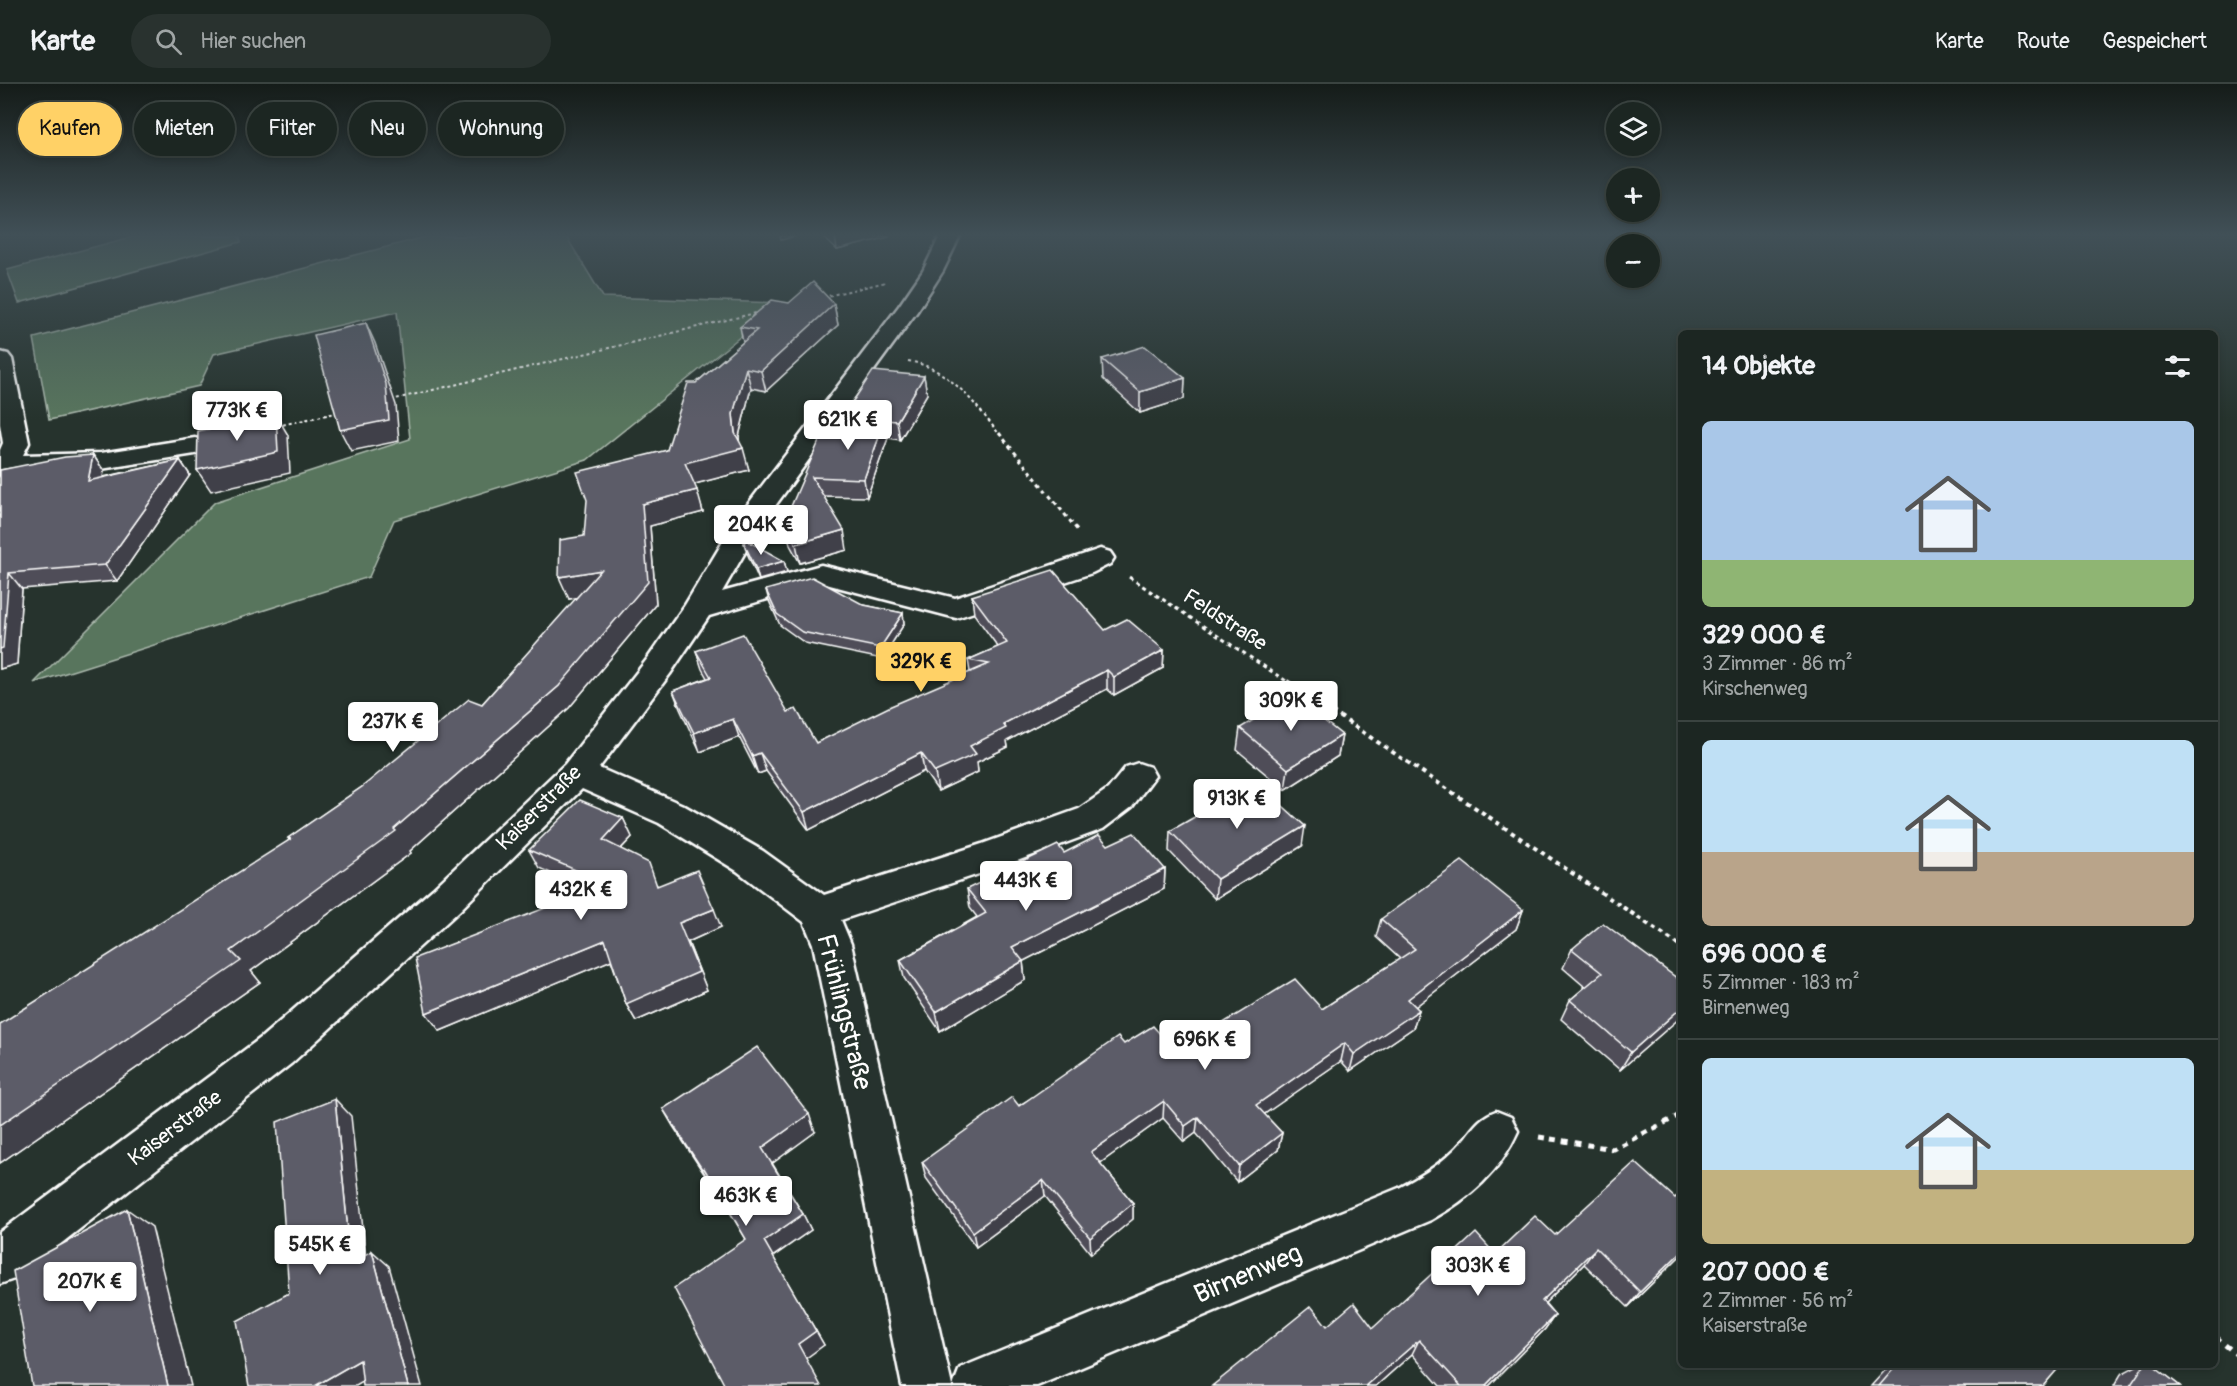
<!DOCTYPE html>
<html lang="de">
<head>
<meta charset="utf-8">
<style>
  :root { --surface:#1c2622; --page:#29322f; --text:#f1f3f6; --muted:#a0a5a5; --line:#3a4340; --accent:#ffd166 }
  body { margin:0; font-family:Pangolin,sans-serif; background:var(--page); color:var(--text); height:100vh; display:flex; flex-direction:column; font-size:22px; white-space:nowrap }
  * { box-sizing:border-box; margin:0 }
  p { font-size:20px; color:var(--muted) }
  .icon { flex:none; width:33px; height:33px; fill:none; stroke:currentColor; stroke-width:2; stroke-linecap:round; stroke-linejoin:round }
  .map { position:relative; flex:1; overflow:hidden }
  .side { position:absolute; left:1678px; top:246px; width:540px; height:1038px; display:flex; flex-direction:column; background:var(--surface); border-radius:9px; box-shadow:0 3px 9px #0003,0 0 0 2px var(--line) }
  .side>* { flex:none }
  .top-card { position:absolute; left:18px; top:18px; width:570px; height:54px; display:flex; gap:12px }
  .controls { position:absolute; left:1606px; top:18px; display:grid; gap:12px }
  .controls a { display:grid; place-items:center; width:54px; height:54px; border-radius:50%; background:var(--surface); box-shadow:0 3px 9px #0003,0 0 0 2px var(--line); font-size:30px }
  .price { position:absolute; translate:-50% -51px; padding:0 14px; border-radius:6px; background:#fff; color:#222; font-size:20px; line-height:39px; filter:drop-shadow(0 2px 3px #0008) }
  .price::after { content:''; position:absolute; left:50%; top:36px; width:18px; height:14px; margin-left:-9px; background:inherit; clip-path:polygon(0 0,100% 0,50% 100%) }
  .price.active { background:var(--accent); color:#111 }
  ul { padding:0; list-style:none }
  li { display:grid; align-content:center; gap:12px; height:318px; padding:0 24px }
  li+li { border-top:2px solid var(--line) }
  li span { display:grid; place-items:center; height:186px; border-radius:9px; color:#555 }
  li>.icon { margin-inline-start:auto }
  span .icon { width:108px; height:108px; fill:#fffc; stroke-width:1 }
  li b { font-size:26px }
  h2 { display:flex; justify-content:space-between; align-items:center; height:72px; padding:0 24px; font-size:26px }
  .chip { padding:0 21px; border-radius:27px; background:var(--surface); box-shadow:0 3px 9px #0003,0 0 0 2px var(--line); font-size:21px; line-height:54px }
  .chip.active { background:var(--accent); color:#111 }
  header { display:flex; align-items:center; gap:36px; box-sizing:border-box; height:84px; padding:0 30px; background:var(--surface); border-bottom:2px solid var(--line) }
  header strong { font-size:28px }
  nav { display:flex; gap:33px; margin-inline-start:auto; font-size:21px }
  .search { width:420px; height:54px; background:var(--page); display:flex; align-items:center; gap:15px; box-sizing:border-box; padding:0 21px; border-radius:33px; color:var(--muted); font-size:22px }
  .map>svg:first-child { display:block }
  .green { fill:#58755d; stroke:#acbaae; stroke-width:1.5 }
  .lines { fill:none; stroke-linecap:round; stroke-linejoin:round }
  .minor-casing { stroke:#fff; stroke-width:5 }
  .path-far3 { stroke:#fff; stroke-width:2; stroke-dasharray:3 3; stroke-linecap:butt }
  .path-far2 { stroke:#fff; stroke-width:3; stroke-dasharray:4 4; stroke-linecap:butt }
  .path-far1 { stroke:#fff; stroke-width:4; stroke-dasharray:4.5 4.5; stroke-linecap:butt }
  .path { stroke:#fff; stroke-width:5; stroke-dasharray:6 6; stroke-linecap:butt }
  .minor { fill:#26332d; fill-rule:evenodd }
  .wall { fill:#4f4e59; stroke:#fff; stroke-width:1.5 }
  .shaded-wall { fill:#404048; stroke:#fff; stroke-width:1.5 }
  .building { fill:#5c5b67; stroke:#fff; stroke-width:1.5 }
  .labels { text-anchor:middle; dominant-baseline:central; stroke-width:4.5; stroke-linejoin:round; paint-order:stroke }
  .street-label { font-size:21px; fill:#fff; stroke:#26332d }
  .near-street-label { font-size:26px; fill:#fff; stroke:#26332d }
</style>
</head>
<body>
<header>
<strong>Karte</strong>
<div class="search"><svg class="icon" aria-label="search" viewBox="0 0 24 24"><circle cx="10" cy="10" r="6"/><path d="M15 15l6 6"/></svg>Hier suchen</div>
<nav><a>Karte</a><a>Route</a><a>Gespeichert</a></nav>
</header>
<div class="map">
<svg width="2237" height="1302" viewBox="0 0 2237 1302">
  <rect width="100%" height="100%" fill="#26332d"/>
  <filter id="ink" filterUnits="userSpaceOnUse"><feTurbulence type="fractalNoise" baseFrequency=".0167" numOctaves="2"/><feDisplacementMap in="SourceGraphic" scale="12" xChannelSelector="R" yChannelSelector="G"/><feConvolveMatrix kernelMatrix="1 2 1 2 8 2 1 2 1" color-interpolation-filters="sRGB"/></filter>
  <g filter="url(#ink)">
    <g class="green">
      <polygon points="135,152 239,152 241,158 19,219 7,186"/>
      <polygon points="429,152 566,152 603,213 782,219 587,376 394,436 369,493 34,599 215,418 410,355 397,228 214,270 199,302 49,336 34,254"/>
    </g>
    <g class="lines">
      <g class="minor-casing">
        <g id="minor">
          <polygon points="940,152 960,152 943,187 918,226 759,444 722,508 821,481 955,514 1100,465 1110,468 1114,474 1110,480 1092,489 956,534 822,499 709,532 670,590 599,684 683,721 763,767 824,811 982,760 1079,725 1108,705 1126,683 1138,679 1150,683 1155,692 1132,723 1103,745 1006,781 841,836 851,860 952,1302 902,1302 813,860 804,838 737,787 659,739 582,705 459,827 292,979 17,1194 0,1200 0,1148 262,953 433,805 565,680 648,574 685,521 736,436 899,222 923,187"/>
          <polygon points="0,268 8,270 12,275 29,359 23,371 101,369 195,354 204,357 208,362 204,367 195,370 101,385 54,388 12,386 0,391 0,366 3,359 0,340"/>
          <path d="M1496,1027L1511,1033L1518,1047C1500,1088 1470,1114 1431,1136L1037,1302H953L960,1284L1399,1104C1418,1094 1437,1083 1453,1067C1470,1052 1474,1035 1496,1027Z"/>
        </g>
      </g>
      <g class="path-far3">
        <polyline points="823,213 886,198"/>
        <path d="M908,277C950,284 974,319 1000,351"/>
        <polyline points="391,316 760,228"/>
        <polyline points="277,342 340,328"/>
      </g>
      <g class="path-far2">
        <polyline points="999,349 1079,448"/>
        <polyline points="1129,493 1289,599"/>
      </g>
      <polyline class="path-far1" points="1287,597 1682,863"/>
      <g class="path">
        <polyline points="1539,1053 1613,1065 1682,1030"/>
        <polyline points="2216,1253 2237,1271"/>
      </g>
      <use href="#minor" class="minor"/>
    </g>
    <g class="wall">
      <polygon points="822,152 889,152 889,153 837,166"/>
      <polygon points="789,219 834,220 838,241 766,307 751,304 739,352 739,357 749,386 694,400 703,428 650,442 656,520 569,624 410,767 411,769 251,887 260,898 0,1079 289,756 288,754 482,620 577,514 569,515 584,452 667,366 696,299 743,258 740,243"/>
      <polygon points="1102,275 1185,294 1184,315 1140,329 1103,295"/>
      <polygon points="924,292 927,310 900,356 888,354 867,413 823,412 847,466 800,479 790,461 786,442 828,355"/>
      <polygon points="93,371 104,387 103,393 180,376 190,391 117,497 22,505 17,580 0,585 0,386"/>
      <polygon points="744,459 784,477 787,488 759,496 747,469"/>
      <polygon points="766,506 864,521 903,529 904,540 882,575 805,559 780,541 769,517"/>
      <polygon points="972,512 1105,546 1164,566 1163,584 1114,611 1107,605 1007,657 1008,663 977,678 978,688 938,707 924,687 809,746 766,687 758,690 739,653 700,668 680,625 673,607 707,594 702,585 696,567 788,628 816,659 970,588 968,576 998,563 974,530"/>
      <polygon points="1240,644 1342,651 1338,672 1285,706 1237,666"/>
      <polygon points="623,734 632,753 621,765 658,802 721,843 688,858 707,906 636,937 626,920 611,876 440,947 590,806 539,784 529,766"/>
      <polygon points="1170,747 1302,762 1215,815 1169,767"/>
      <polygon points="1108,761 1165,785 1164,805 1023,877 1025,896 940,947 904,894 900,876 977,833 970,824 967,805 1064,769"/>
      <polygon points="1523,826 1516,845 1415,923 1419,926 1413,944 1350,987 1341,977 1264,1030 1282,1049 1278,1066 1237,1098 1196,1049 1184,1058 1163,1034 1100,1079 1133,1119 1133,1135 1091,1170 1045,1112 976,1163 926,1094 922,1078 1124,960 1176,968 1322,925 1400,875 1376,853 1381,835"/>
      <polygon points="1572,865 1682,898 1682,932 1620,986 1561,935 1570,916 1585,903 1563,884"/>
      <polygon points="663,1025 815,1048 772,1079 803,1130 811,1146 773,1173 824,1261 725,1302 746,1155 714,1101 712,1102 673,1042"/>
      <polygon points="1682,1108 1682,1170 1628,1223 1584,1180 1545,1219 1555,1231 1545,1245 1489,1302 1440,1302 1412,1270 1376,1302 1212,1302 1327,1242 1373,1244 1495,1170 1675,1114"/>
      <polygon points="1890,1281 2061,1281 2043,1302 1871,1302"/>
      <polygon points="2138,1281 2153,1281 2180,1302 2114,1302 2121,1290"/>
    </g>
    <g class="shaded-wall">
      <polygon points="780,152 796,152 781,156"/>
      <polygon points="835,152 889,152 889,153 837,166"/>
      <polygon points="834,220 838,241 766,307 761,287"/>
      <polygon points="366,239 375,259 396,321 399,357 351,367 340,346"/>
      <polygon points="746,284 751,304 739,352 740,365 743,364 749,386 691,401 685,379 735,349 733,330"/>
      <polygon points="924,292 927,310 900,356 897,337"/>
      <polygon points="1185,294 1184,315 1140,329 1140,308"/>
      <polygon points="276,331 288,351 290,389 211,407 197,386"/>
      <polygon points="885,336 888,354 867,413 864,395"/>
      <polygon points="93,371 104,387 100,412 88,397"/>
      <polygon points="180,376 190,391 117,497 105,481"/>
      <polygon points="697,406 703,428 650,442 656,520 569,624 410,767 411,769 251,887 260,898 0,1079 0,1041 231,867 394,745 559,602 642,420"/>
      <polygon points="844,446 847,466 800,479 796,460"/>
      <polygon points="784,477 787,488 759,496 756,485"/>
      <polygon points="601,486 610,508 569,515 559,493"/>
      <polygon points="9,489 22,505 17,580 0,585 0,565"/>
      <polygon points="903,529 904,540 882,575 880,564"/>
      <polygon points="1164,566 1163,584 1114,611 1114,593"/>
      <polygon points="1107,586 1107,605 1007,657 1008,663 977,678 978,688 938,707 935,688 970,662 1003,640"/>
      <polygon points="733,635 739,653 700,668 694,649"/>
      <polygon points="1342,651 1338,672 1285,706 1288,685"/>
      <polygon points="760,669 766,687 758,690 752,672"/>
      <polygon points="921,669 924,687 809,746 804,728"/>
      <polygon points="623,734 632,753 612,774 603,756"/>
      <polygon points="1305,742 1302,762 1215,815 1217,795"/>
      <polygon points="1165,785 1164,805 1014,882 1012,863"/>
      <polygon points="714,825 721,843 688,858 707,906 636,937 626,920 679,839"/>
      <polygon points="1523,826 1516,845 1402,933 1408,915"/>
      <polygon points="605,856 614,875 440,947 426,929"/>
      <polygon points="1023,877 1025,896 940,947 936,928"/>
      <polygon points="1682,923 1682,932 1620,986 1631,968"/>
      <polygon points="1419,926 1413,944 1350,987 1354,970"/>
      <polygon points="1345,959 1341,977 1253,1038 1256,1021"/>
      <polygon points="335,1015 351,1032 368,1193 351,1178"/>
      <polygon points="1164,1017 1163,1034 1092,1085 1091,1068"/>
      <polygon points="809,1030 815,1048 770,1081 762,1064"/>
      <polygon points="1198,1033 1196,1049 1184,1058 1185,1042"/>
      <polygon points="1282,1049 1278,1066 1237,1098 1239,1082"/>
      <polygon points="704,1084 714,1101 712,1102 702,1085"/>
      <polygon points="1043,1096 1045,1112 976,1163 973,1148"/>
      <polygon points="1133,1119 1133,1135 1091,1170 1090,1154"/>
      <polygon points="127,1125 152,1143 191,1302 168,1302"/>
      <polygon points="803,1130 811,1146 772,1173 764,1157"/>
      <polygon points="1596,1164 1584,1180 1532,1232 1542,1217"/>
      <polygon points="372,1167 389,1182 422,1302 408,1302"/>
      <polygon points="1682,1167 1682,1170 1628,1223 1640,1208"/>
      <polygon points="1555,1231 1545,1245 1489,1302 1485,1302"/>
      <polygon points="816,1247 824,1261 805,1275 798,1260"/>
      <polygon points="1419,1256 1412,1270 1376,1302 1366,1302"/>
      <polygon points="360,1276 378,1289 356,1302 315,1302"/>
    </g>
    <g class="building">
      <polygon points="813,198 834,220 761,287 746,284 733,330 735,349 743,364 685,379 697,406 642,420 648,498 559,602 394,745 396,747 231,867 241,877 0,1041 0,940 291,755 288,754 362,703 469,615 482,620 601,486 559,493 560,456 584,452 587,416 577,388 667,366 688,299 696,299 757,246 740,243 772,216 789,219"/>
      <polygon points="366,239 386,300 389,336 340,346 314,251"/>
      <polygon points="1145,262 1185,294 1140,308 1102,275"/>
      <polygon points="873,287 924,292 897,337 885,336 864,395 812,393 844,446 796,460 786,442 786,434 820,355 828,355"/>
      <polygon points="276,331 278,368 197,386 198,347"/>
      <polygon points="93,371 88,397 180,376 105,481 9,489 3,564 0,565 0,386 65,373"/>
      <polygon points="746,456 784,477 756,485 744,459"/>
      <polygon points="1053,486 1105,546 1127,535 1164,566 1114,593 1107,586 1003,640 1006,644 970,662 976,670 935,688 921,669 804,728 760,669 752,672 733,635 694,649 673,607 711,593 696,567 743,550 788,628 796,625 816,659 891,622 989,580 968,576 1007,559 972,512"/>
      <polygon points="812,493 864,521 903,529 880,564 802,548 777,530 766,506"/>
      <polygon points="1293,612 1342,651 1288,685 1240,644"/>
      <polygon points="1256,698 1305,742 1217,795 1170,747"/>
      <polygon points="580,716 623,734 603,756 649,779 657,802 697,786 714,825 679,839 699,888 626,920 605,856 426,929 415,874 608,800 529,766"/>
      <polygon points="1134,749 1165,785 1012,863 1023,877 936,928 900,876 986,829 967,805 1058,761 1064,769 1099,751 1108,761"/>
      <polygon points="1462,777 1523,826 1408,915 1419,926 1354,970 1345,959 1256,1021 1282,1049 1239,1082 1198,1033 1185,1042 1164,1017 1091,1068 1133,1119 1090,1154 1043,1096 973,1148 922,1078 1012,1013 1019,1022 1118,953 1124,960 1153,942 1176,968 1295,895 1322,925 1415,865 1381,835"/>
      <polygon points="1603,839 1682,898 1682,923 1631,968 1570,916 1602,889 1572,865"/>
      <polygon points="757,963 809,1030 762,1064 803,1130 764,1157 816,1247 798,1260 821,1302 725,1302 674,1204 746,1155 704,1084 702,1085 663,1025"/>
      <polygon points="335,1015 351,1178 372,1167 408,1302 363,1302 360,1276 315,1302 249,1302 237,1237 289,1209 277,1038"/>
      <polygon points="1635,1078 1675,1114 1682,1108 1682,1167 1640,1208 1596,1164 1542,1217 1555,1231 1485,1302 1461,1302 1419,1256 1366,1302 1212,1302 1311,1222 1327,1242 1354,1219 1373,1244 1476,1149 1495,1170 1535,1132 1555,1151"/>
      <polygon points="127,1125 168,1302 32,1302 13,1187"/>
      <polygon points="1897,1281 2061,1281 2043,1302 1879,1302"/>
      <polygon points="2144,1281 2153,1281 2180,1302 2130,1302"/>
    </g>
  </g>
  <linearGradient id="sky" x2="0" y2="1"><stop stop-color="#151c19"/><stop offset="0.45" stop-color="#415057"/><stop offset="1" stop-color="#415057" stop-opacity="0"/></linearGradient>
  <rect width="2237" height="335" fill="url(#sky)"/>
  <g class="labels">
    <g class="street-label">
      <text transform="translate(1225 536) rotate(33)">Feldstraße</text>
      <text transform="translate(539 724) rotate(-45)">Kaiserstraße</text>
      <text transform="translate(175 1044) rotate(-37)">Kaiserstraße</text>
    </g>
    <g class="near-street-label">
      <text transform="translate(844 928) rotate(76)">Frühlingstraße</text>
      <text transform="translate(1248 1190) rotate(-23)">Birnenweg</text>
    </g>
  </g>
</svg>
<div class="controls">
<a><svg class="icon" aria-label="layers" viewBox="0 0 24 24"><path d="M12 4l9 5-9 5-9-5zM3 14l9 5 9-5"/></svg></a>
<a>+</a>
<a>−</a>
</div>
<b class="price" style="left:237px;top:358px">773K €</b>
<b class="price" style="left:848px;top:367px">621K €</b>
<b class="price" style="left:761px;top:472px">204K €</b>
<b class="price active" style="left:921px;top:609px">329K €</b>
<b class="price" style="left:1291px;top:648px">309K €</b>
<b class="price" style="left:393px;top:669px">237K €</b>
<b class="price" style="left:1237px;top:746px">913K €</b>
<b class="price" style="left:1026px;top:828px">443K €</b>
<b class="price" style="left:581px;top:837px">432K €</b>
<b class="price" style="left:1205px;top:987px">696K €</b>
<b class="price" style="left:746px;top:1143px">463K €</b>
<b class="price" style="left:320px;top:1192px">545K €</b>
<b class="price" style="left:1478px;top:1213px">303K €</b>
<b class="price" style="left:90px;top:1229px">207K €</b>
<div class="top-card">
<a class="chip active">Kaufen</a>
<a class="chip">Mieten</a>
<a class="chip">Filter</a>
<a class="chip">Neu</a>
<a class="chip">Wohnung</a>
</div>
<section class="side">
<h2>14 Objekte<svg class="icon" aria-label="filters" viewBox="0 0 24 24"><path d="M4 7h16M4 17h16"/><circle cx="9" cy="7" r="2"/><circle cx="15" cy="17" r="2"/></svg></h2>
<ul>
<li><span style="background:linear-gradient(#a9c7e8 75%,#8fb573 0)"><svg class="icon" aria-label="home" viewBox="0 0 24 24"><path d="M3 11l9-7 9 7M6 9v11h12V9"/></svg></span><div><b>329 000 €</b><p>3 Zimmer · 86 m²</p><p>Kirschenweg</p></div></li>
<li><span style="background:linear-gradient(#bfe0f5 60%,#b9a48a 0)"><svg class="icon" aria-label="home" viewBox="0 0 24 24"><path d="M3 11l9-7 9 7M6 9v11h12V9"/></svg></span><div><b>696 000 €</b><p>5 Zimmer · 183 m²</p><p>Birnenweg</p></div></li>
<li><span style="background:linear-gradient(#bfe0f5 60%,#c2b280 0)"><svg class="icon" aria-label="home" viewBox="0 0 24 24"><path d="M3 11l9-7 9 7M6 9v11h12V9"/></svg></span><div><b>207 000 €</b><p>2 Zimmer · 56 m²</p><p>Kaiserstraße</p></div></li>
</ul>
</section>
</div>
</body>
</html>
